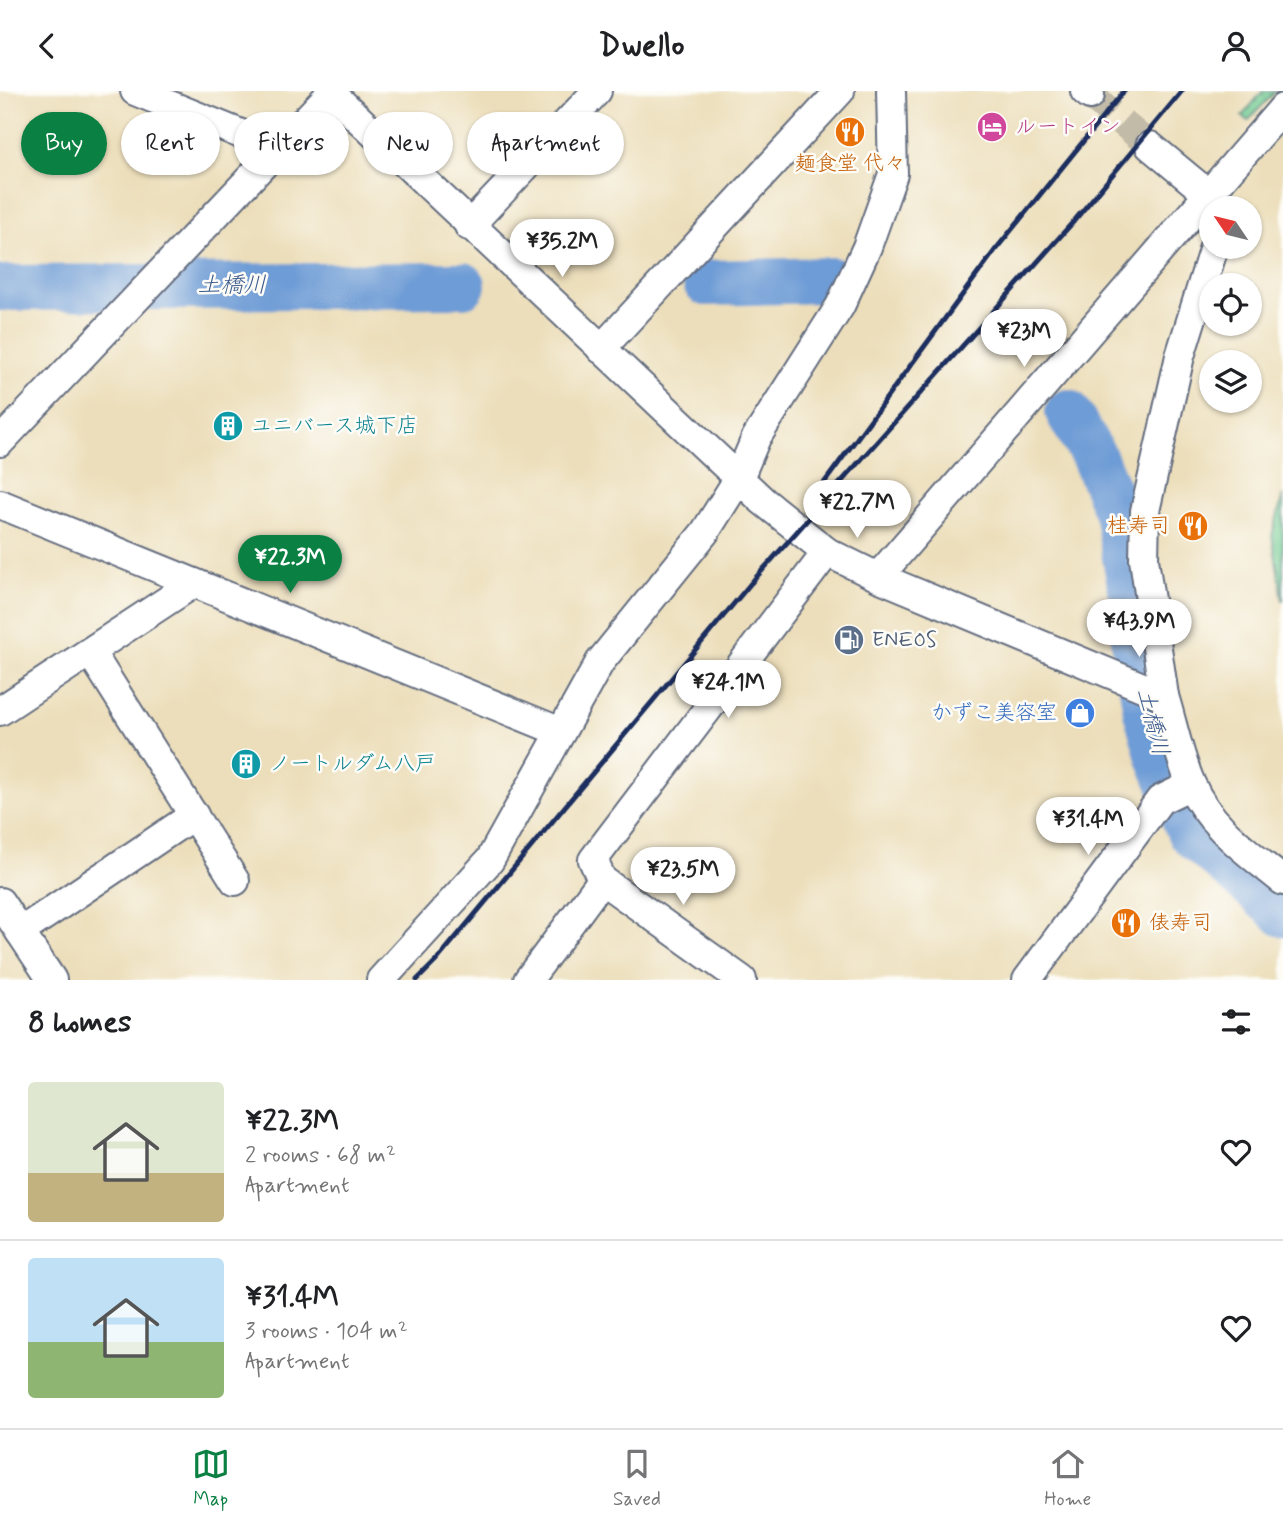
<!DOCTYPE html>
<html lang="en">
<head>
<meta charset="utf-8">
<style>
  :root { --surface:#fff; --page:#f6f6f6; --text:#202124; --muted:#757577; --line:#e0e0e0; --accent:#0b8043 }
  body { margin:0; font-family:Mynerve,"Klee One",sans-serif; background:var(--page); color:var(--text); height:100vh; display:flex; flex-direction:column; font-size:26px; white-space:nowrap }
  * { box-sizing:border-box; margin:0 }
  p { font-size:23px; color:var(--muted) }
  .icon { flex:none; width:38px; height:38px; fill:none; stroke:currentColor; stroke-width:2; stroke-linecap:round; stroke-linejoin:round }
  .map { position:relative; height:889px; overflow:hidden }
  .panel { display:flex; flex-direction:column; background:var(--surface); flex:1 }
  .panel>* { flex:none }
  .banner { position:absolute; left:21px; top:21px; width:700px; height:63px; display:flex; gap:14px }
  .needle { width:46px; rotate:305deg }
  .tools { position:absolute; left:1199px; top:105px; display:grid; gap:14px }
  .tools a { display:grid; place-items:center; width:63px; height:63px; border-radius:50%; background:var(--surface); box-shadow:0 2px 5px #0004; font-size:35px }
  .price { position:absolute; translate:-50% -60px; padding:0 16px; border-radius:24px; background:#fff; color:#222; font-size:23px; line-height:46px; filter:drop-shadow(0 2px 4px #0008) }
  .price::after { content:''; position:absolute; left:50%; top:42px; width:21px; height:16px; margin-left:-10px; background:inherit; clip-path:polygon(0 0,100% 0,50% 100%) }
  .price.current { background:var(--accent); color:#fff }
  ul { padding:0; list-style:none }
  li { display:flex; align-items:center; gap:21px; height:175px; padding:0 28px }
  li+li { border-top:2px solid var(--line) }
  li span { display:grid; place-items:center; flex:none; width:196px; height:140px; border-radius:7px; color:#555 }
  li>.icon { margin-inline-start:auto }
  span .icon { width:84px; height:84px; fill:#fffc; stroke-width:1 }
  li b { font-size:30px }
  h2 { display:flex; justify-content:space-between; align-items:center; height:84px; padding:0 28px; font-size:30px }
  .tag { padding:0 24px; border-radius:32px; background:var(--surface); box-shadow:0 2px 5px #0004; font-size:24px; line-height:63px }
  .tag.current { background:var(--accent); color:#fff }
  header { display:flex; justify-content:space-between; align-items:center; height:91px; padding:0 28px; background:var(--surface); font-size:32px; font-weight:700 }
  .menu { display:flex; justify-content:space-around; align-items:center; height:98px; border-top:2px solid var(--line); background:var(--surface); font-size:19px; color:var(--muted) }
  .menu a { display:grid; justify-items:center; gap:4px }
  .menu .current { color:var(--accent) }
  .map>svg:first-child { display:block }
  .grass { fill:url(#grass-dots); stroke:#467c77; stroke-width:2 }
  .park { fill:url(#park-tufts); stroke:#467c77; stroke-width:2 }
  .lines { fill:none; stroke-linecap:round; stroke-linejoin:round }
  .river { stroke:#6e9cd6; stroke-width:46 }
  .minor-tunnel { stroke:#c2bba8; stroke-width:28; stroke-dasharray:28 14; stroke-linecap:butt }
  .minor-casing { stroke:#646c7e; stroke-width:32 }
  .minor { stroke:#fff; stroke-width:28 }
  .rail { stroke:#1b2f5e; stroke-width:5 }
  .labels { text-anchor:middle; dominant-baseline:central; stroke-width:5; stroke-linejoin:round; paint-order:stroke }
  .hotel-label { font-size:21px; fill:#b23c85; stroke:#fdfcf7; text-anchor:start }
  .food-label { font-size:21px; fill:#c56008; stroke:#fdfcf7 }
  .culture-label { font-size:21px; fill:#0d838f; stroke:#fdfcf7; text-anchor:start }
  .service-label { font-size:21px; fill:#4e5e75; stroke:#fdfcf7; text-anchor:start }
  .shop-label { font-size:21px; fill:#366cbe; stroke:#fdfcf7; text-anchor:end }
  .water-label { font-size:23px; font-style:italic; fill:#3c5b8e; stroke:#fdfcf7 }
</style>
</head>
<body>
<header><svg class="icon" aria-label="back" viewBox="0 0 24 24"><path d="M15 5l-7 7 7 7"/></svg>Dwello<svg class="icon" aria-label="person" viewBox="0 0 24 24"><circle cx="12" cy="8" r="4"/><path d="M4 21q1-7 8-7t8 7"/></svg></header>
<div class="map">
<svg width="1283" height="889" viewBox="0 0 1283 889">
  <defs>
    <pattern id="grass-dots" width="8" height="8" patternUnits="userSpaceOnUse" patternTransform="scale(1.75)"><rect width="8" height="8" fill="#71ca90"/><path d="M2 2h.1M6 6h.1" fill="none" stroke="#5ca479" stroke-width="1.8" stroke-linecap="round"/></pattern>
    <pattern id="park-tufts" width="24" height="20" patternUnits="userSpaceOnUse" patternTransform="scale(1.75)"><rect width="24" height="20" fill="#71ca90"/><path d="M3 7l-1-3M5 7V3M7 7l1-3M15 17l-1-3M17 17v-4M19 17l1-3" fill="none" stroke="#5ca479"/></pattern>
  </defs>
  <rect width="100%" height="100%" fill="#fdfcf7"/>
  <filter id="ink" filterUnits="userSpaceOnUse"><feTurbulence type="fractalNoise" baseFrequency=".0143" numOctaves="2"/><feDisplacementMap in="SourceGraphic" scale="14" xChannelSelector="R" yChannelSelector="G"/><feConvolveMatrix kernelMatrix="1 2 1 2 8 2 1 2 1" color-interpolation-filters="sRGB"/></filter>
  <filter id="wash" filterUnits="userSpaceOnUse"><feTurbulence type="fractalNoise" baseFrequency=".00686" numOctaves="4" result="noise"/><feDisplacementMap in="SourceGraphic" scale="28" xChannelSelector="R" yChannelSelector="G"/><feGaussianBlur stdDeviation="1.57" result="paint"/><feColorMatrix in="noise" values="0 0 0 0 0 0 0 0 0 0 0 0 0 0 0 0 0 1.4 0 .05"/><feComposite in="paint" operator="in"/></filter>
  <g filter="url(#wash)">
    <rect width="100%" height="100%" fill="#ecdeba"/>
    <polygon class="grass" points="1263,0 1276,0 1248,30 1242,25"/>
    <polygon class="park" points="1283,404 1283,510 1272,445"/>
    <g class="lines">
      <g class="river">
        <polyline points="706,192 831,189"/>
        <polyline points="0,197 463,194"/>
        <polyline points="1068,321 1093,364 1117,421 1130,494 1134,551 1146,620 1159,666 1190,742 1283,823"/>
      </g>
    </g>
  </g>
  <g filter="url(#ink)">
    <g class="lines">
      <polyline class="minor-tunnel" points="1090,4 1150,55"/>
      <g class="minor-casing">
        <g id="minor">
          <polyline points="135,0 278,58"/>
          <path d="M329,0L763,410L827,461L878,486L1164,605C1173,634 1179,666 1191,693C1209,735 1249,762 1283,790"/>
          <polyline points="1085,0 1090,4"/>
          <polyline points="1150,55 1208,103 1212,117"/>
          <polyline points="469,135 597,0"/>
          <polyline points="601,258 840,0"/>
          <polyline points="0,351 333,0"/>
          <polyline points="0,413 561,641"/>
          <polyline points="878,486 1283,17"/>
          <polyline points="91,562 235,790"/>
          <polyline points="1164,605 1144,468 1145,420 1180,265 1214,156"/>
          <polyline points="0,620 194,492"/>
          <polyline points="0,811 52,889"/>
          <polyline points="20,841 194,724"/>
          <polyline points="381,889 490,769 600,571 705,441 739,387 756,347 840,215 867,156 893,83 891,0"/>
          <polyline points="528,889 602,789"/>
          <polyline points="742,889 602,789 593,769 827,461"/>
          <polyline points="1027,889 1160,709 1191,694"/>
        </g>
      </g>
      <use href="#minor" class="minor"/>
      <g class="rail">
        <polyline points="805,418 996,158 1124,0"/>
        <polyline points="417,889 437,869 751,492 1074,130 1182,0"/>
      </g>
    </g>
  </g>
  <defs>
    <g id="hotel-disc" transform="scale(1.575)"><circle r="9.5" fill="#d1479c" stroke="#fdfcf7"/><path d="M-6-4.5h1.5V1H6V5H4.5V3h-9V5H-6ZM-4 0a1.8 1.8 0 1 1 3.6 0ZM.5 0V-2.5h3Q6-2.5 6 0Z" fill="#fff"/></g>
    <g id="restaurant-disc" transform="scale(1.575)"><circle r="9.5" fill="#e8710a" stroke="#fdfcf7"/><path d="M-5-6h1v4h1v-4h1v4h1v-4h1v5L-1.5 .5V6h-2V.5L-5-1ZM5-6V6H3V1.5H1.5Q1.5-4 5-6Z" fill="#fff"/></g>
    <g id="building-disc" transform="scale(1.575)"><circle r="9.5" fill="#0f9aa8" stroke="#fdfcf7"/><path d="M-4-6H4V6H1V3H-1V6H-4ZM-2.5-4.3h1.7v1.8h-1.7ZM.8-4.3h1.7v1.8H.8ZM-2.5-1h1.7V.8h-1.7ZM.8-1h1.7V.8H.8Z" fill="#fff"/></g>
    <g id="fuel-disc" transform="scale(1.575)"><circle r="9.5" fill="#5c6f8a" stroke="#fdfcf7"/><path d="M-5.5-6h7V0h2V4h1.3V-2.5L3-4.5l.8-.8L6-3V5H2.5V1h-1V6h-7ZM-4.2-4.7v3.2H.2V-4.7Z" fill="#fff"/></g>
    <g id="shop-disc" transform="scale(1.575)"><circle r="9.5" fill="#3f7fe0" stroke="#fdfcf7"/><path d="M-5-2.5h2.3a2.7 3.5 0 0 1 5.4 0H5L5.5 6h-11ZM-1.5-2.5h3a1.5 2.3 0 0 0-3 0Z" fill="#fff"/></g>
  </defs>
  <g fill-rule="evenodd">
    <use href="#hotel-disc" x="992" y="36"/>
    <use href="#restaurant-disc" x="850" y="41"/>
    <use href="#building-disc" x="228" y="335"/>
    <use href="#restaurant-disc" x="1193" y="435"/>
    <use href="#fuel-disc" x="849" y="549"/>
    <use href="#shop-disc" x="1080" y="622"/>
    <use href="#building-disc" x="246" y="673"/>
    <use href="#restaurant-disc" x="1126" y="832"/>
  </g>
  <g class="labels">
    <g class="hotel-label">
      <text x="1015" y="36">ルートイン</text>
    </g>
    <g class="food-label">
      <text x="850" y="73">麺食堂 代々</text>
      <text x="1170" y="435" text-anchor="end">桂寿司</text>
      <text x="1149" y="832" text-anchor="start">俵寿司</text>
    </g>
    <g class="culture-label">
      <text x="251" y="335">ユニバース城下店</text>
      <text x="269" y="673">ノートルダム八戸</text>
    </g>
    <g class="service-label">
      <text x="872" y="549">ENEOS</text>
    </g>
    <g class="shop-label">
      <text x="1057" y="622">かずこ美容室</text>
    </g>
    <g class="water-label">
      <text x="232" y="195">土橋川</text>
      <text transform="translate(1152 631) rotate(76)">土橋川</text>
    </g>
  </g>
</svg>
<div class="tools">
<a><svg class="needle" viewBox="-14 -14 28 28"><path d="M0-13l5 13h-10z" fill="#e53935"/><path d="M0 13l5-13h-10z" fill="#757577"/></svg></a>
<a><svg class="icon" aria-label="locate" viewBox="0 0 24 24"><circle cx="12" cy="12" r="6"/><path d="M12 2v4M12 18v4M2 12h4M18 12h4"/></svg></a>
<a><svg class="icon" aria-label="layers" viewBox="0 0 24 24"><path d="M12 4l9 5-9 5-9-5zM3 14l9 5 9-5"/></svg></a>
</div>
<b class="price" style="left:562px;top:188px">¥35.2M</b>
<b class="price" style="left:1024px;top:278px">¥23M</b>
<b class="price" style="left:857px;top:449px">¥22.7M</b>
<b class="price current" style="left:290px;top:504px">¥22.3M</b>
<b class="price" style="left:1139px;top:568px">¥43.9M</b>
<b class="price" style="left:728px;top:629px">¥24.1M</b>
<b class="price" style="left:1088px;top:766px">¥31.4M</b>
<b class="price" style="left:683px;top:816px">¥23.5M</b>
<div class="banner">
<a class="tag current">Buy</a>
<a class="tag">Rent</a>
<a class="tag">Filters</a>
<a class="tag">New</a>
<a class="tag">Apartment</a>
</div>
</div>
<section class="panel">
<h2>8 homes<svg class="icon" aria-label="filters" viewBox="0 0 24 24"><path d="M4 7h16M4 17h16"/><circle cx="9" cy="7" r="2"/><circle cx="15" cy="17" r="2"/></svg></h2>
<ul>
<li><span style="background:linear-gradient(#dfe7d0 65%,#c2b280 0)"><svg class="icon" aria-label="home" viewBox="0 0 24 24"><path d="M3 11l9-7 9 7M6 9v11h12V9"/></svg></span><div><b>¥22.3M</b><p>2 rooms · 68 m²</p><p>Apartment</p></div><svg class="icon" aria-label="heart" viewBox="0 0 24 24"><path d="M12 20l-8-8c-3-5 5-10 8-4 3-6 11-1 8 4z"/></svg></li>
<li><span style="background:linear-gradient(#bfe0f5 60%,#8fb573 0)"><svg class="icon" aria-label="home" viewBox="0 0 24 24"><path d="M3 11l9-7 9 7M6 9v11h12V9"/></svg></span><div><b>¥31.4M</b><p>3 rooms · 104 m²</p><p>Apartment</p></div><svg class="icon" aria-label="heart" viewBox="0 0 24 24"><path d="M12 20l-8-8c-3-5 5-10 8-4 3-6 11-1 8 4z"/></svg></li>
</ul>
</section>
<nav class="menu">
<a class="current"><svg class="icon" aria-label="map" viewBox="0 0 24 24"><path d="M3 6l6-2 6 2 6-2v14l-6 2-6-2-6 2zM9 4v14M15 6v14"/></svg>Map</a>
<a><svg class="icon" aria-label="saved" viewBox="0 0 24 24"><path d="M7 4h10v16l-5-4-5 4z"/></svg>Saved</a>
<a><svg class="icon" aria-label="home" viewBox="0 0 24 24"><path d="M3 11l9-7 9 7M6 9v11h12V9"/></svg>Home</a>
</nav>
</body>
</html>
